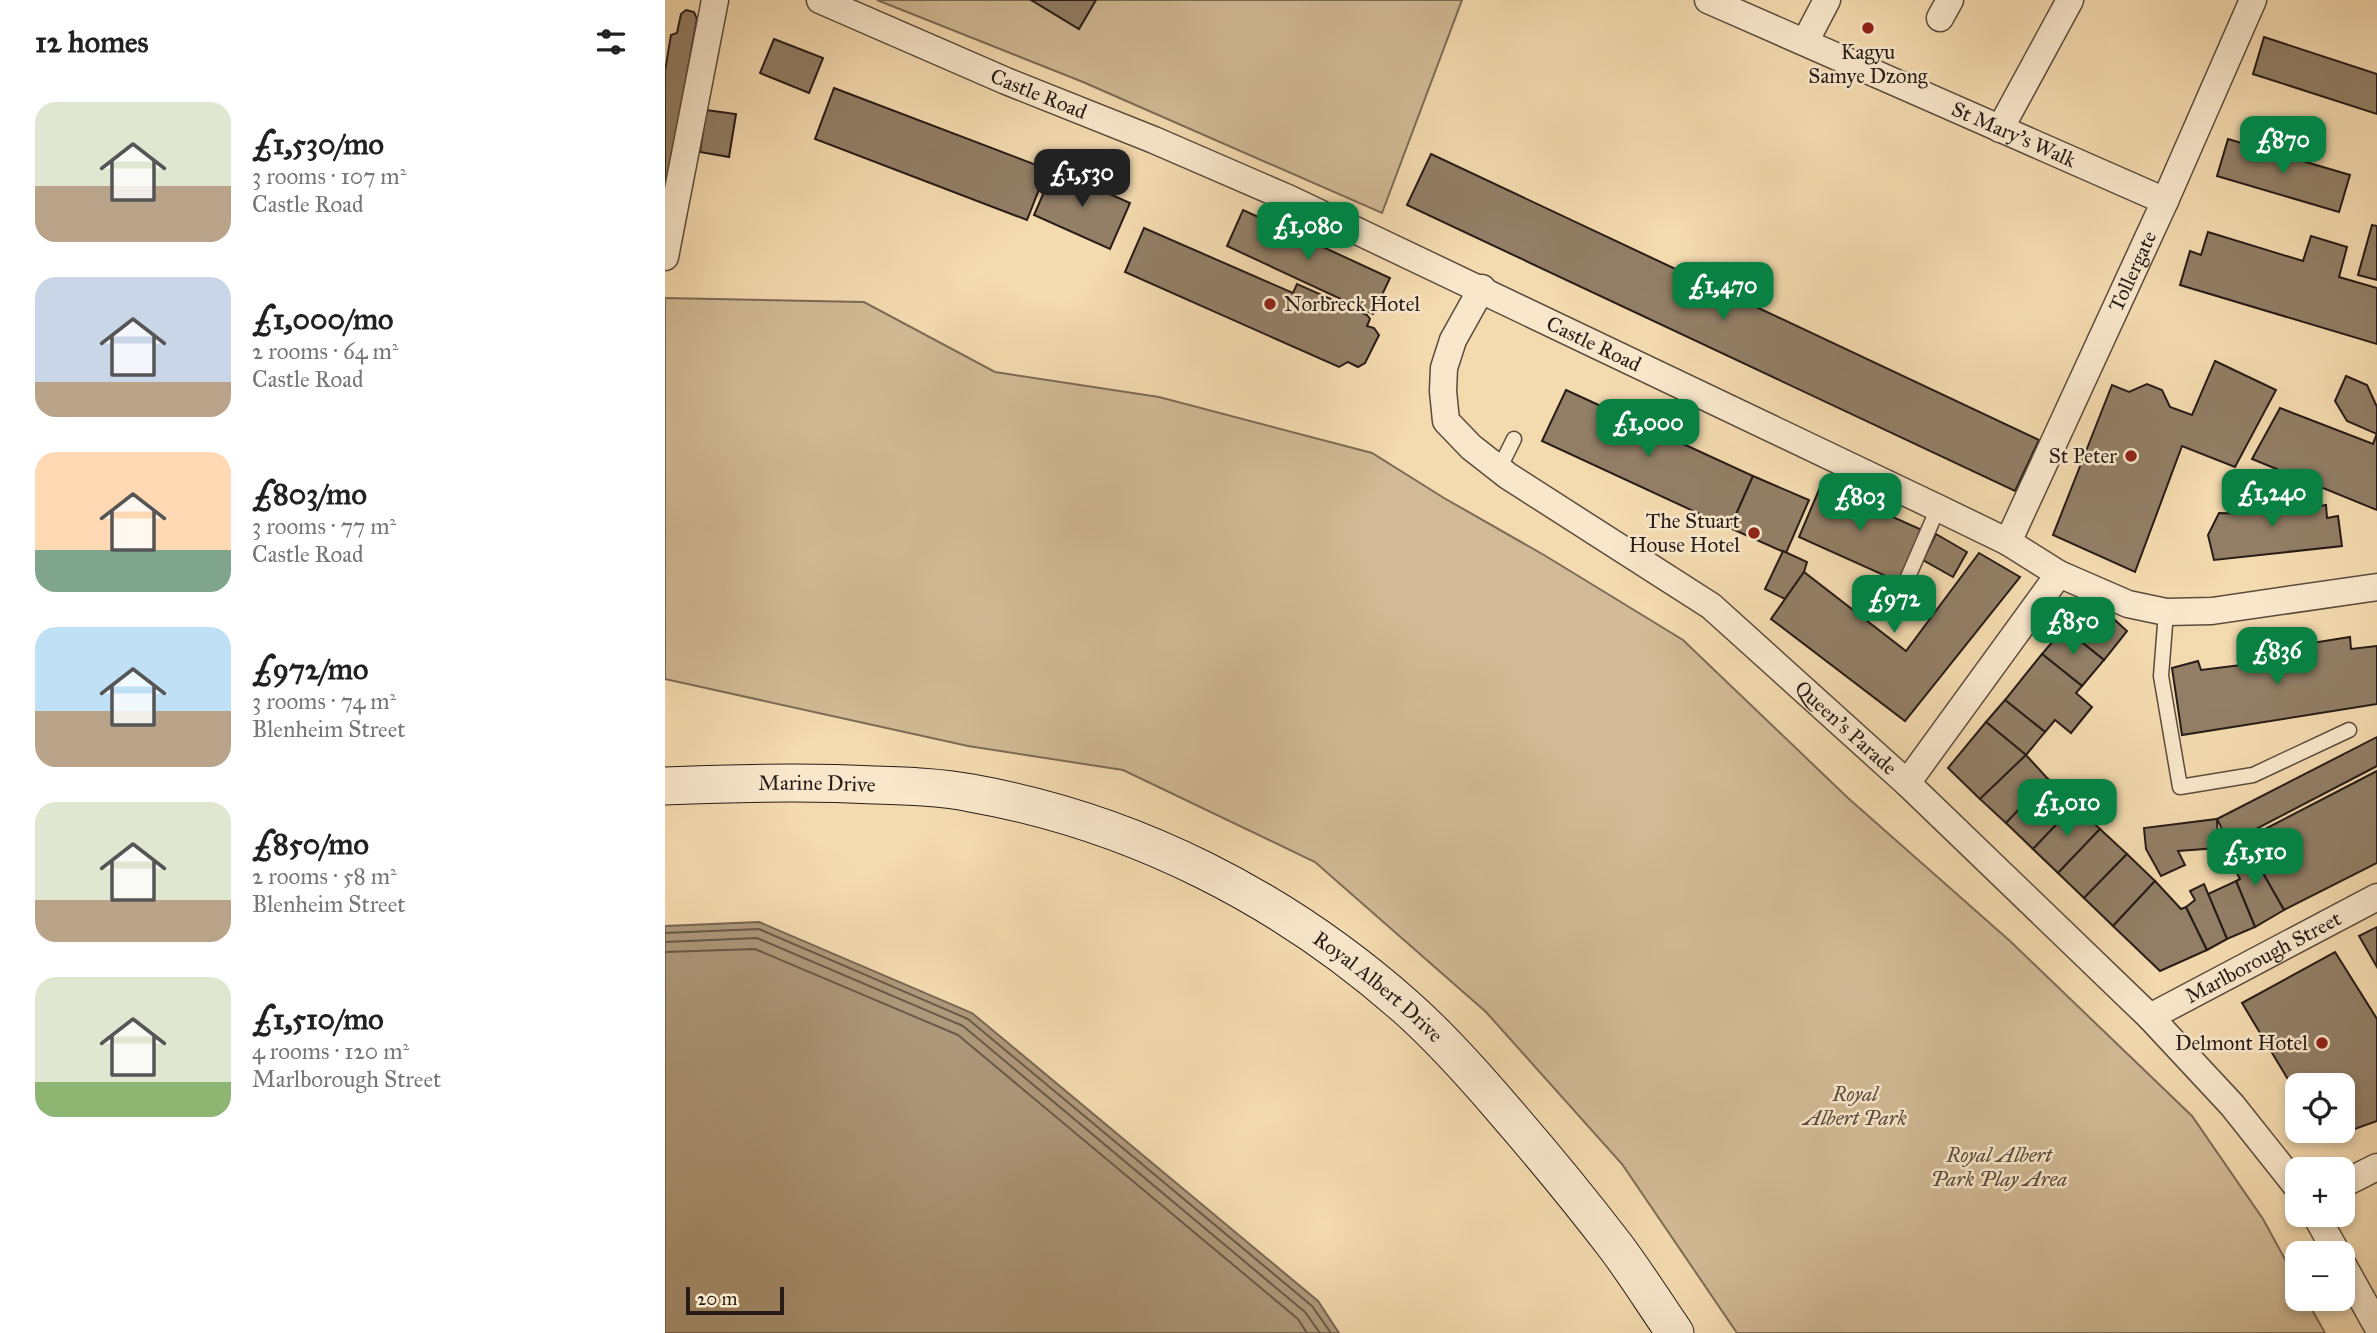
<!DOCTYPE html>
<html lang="en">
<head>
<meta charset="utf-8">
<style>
  :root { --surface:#fff; --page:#f6f6f6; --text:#222; --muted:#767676; --accent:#0b8043 }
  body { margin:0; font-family:"IM FELL Great Primer",serif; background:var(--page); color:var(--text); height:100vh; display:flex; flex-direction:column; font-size:26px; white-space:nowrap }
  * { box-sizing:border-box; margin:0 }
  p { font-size:23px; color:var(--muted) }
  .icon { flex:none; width:38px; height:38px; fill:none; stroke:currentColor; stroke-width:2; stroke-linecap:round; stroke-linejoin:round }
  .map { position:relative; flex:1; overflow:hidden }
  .panel { display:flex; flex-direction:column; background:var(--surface); width:665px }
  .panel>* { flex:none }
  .buttons { position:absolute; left:1620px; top:1073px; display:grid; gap:14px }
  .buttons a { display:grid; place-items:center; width:70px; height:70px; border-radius:14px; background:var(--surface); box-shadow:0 4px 10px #0003; font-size:35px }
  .scale { position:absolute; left:21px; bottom:18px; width:98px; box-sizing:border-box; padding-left:7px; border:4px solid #271c17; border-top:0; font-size:19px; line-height:24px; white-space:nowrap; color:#271c17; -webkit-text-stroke:5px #f8e7cb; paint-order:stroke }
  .price { position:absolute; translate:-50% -60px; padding:0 16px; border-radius:14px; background:var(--accent); color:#fff; font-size:23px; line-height:46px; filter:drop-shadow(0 2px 4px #0008) }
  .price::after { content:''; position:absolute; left:50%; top:42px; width:21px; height:16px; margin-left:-10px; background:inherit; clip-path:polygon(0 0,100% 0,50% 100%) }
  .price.on { background:#222; color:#fff }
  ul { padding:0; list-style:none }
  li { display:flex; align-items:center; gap:21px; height:175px; padding:0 35px }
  li span { display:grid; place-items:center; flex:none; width:196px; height:140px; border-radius:21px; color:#555 }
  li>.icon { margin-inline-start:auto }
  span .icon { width:84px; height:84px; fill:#fffc; stroke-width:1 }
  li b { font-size:30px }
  h2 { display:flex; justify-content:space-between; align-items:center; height:84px; padding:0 35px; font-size:30px }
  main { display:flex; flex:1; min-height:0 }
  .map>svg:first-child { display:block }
  .green { fill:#d1ba95; stroke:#7c6b56; stroke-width:2 }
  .water { fill:#ae997b; stroke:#786753; stroke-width:2 }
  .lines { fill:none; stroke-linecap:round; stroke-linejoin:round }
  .shore { stroke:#6a5a49; stroke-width:2 }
  .building { fill:#927f66; stroke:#271c17; stroke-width:2 }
  .lane-casing { stroke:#5a4c3d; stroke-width:17 }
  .street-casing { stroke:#5a4c3d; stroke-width:29 }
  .secondary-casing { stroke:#271c17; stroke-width:39 }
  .lane { stroke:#f8e7cb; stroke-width:14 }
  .street { stroke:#f8e7cb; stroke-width:26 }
  .secondary { stroke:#f8e7cb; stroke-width:37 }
  .poi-dot { fill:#8f2418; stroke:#f8e7cb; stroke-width:2.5 }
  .labels { text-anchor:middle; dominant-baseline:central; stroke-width:5; stroke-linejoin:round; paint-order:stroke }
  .poi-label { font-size:21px; fill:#271c17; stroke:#f8e7cb; text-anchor:end }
  .street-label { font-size:21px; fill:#271c17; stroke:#f8e7cb }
  .park-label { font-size:21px; font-style:italic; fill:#5a4b3d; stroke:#f8e7cb }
</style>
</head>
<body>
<main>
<section class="panel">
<h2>12 homes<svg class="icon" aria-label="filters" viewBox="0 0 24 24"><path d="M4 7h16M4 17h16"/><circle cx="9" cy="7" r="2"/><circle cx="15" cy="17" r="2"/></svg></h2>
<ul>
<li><span style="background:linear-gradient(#dfe7d0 60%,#b9a48a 0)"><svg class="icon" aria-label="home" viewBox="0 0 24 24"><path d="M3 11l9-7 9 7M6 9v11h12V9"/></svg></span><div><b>£1,530/mo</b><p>3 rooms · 107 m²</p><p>Castle Road</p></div></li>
<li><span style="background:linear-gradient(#c9d6e8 75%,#b9a48a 0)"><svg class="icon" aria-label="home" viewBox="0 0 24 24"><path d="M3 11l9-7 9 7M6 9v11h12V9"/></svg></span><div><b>£1,000/mo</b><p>2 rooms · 64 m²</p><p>Castle Road</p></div></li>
<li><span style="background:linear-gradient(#ffd9b3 70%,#7fa58c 0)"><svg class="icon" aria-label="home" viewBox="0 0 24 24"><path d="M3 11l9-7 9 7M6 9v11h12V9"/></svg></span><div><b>£803/mo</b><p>3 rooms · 77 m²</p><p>Castle Road</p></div></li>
<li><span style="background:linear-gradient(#bfe0f5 60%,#b9a48a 0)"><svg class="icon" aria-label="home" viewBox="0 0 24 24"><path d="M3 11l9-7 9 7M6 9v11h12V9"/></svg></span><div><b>£972/mo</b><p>3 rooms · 74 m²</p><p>Blenheim Street</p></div></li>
<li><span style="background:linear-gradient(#dfe7d0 70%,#b9a48a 0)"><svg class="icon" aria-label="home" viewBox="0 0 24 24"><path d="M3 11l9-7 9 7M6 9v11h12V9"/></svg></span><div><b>£850/mo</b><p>2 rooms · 58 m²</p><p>Blenheim Street</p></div></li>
<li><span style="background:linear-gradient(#dfe7d0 75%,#8fb573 0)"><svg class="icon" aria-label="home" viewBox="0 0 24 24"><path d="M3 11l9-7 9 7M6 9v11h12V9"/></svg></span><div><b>£1,510/mo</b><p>4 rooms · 120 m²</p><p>Marlborough Street</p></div></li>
</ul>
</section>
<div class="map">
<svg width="1712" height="1333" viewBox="0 0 1712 1333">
  <rect width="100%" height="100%" fill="#f4daaf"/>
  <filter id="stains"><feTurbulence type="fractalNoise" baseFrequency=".00286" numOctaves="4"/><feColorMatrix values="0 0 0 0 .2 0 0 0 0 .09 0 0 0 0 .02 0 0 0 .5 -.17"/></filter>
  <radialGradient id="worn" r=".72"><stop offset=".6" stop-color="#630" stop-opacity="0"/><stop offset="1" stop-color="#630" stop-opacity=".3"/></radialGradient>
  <g class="green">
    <polygon points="212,0 797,0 717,213 418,82"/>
    <polygon points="0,298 199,302 330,372 494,397 707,453 779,498 879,555 1018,640 1183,798 1345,941 1527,1116 1598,1219 1633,1283 1633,1298 1641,1299 1660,1333 1072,1333 957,1164 821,1012 650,862 458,770 303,746 0,679"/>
  </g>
  <polygon class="water" points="94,922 307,1013 653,1301 674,1333 0,1333 0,926"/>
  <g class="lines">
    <g class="shore">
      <polyline points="0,933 94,929 303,1019 647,1306 666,1333"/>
      <polyline points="0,942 92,938 298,1026 640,1312 655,1333"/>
      <polyline points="0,952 90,949 293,1035 633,1319 642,1333"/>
    </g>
  </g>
  <g class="building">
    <polygon points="366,0 431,0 414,29"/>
    <polygon points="21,10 29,12 32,19 2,186 0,186 0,71 6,35 12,33 16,14"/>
    <polygon points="1599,37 1712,74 1712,114 1588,74"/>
    <polygon points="109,39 158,58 144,93 95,73"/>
    <polygon points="169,88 382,169 362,220 150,139"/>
    <polygon points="41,110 71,114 64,157 35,152"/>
    <polygon points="1563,139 1685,175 1674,212 1552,176"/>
    <polygon points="766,154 1374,440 1350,491 742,205"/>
    <polygon points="389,169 465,203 445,249 369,215"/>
    <polygon points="578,210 725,278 708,314 562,246"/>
    <polygon points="1707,225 1712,226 1712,280 1693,275"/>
    <polygon points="479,228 628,293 632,284 702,315 705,319 702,326 709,328 714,335 700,363 693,367 683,362 674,367 460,272"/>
    <polygon points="1543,232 1638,261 1646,236 1682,247 1674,277 1712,288 1712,344 1515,285 1525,251 1536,255"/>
    <polygon points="1550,361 1611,390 1570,467 1517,446 1470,572 1388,535 1447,385 1464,392 1482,384 1497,390 1505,407 1527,415"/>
    <polygon points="1681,376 1702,385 1712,407 1712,434 1682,421 1670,401"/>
    <polygon points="901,390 1088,476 1065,528 877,441"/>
    <polygon points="1615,408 1708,444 1712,433 1712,510 1587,459"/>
    <polygon points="1088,476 1144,500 1121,553 1065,528"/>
    <polygon points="1608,483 1615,513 1661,505 1662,518 1673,516 1677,546 1549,560 1543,535 1554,513 1585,514 1583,488"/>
    <polygon points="1156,485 1257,530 1234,582 1134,537"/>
    <polygon points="1271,534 1302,552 1288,577 1258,560"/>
    <polygon points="1118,551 1142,562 1139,572 1120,599 1100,589"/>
    <polygon points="1314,553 1355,577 1240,721 1106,619 1139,572 1241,651"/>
    <polygon points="1418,605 1435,618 1440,611 1462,631 1439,660 1399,628"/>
    <polygon points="1399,628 1439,660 1417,686 1377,654"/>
    <polygon points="1685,637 1686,649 1712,646 1712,704 1517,735 1507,668 1533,661 1536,670 1634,658 1634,645"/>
    <polygon points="1377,654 1417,686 1411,693 1427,707 1406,733 1390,720 1380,732 1340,700"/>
    <polygon points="1340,700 1380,732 1361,755 1321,722"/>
    <polygon points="1321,722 1361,755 1315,799 1283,768"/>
    <polygon points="1712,737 1712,766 1564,843 1552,819"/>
    <polygon points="1361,755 1383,779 1341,823 1315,799"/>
    <polygon points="1712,771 1712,863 1619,910 1579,840"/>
    <polygon points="1383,779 1410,805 1368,849 1341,823"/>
    <polygon points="1410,805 1435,829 1393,873 1368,849"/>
    <polygon points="1552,819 1553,848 1513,851 1520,865 1496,876 1481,849 1479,828"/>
    <polygon points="1435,829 1462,854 1419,898 1393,873"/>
    <polygon points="1583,847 1619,910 1590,927 1571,881 1575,879 1563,857"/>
    <polygon points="1462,854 1490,881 1448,926 1419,898"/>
    <polygon points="1490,881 1516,909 1521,907 1542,950 1495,971 1448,926"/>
    <polygon points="1571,881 1590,927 1562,939 1543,894"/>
    <polygon points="1539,884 1562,939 1542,950 1521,907 1530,900 1525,891"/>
    <polygon points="1712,927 1712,967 1694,936"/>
    <polygon points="1670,952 1712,1019 1712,1121 1659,1140 1653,1130 1678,1130 1678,1085 1633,1085 1633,1096 1577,1003"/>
  </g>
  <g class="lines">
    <g class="lane-casing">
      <g id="lane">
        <polyline points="834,469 849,439"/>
        <polyline points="1230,607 1273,508"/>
        <polyline points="1501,612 1496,676 1515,787 1588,775 1684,730"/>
      </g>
    </g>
    <g class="street-casing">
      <g id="street">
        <path id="s1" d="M155,0L341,81L489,140L625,199L1273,508L1343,542L1394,574L1463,604L1501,612L1547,611L1712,587"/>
        <path id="s2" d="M1043,0L1500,201"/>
        <polyline points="1275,18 1285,0"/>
        <polyline points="1140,42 1162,0"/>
        <polyline points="1335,129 1405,0"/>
        <polyline points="0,257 50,0"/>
        <path id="s3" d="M817,288L788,340L779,368L778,391L781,421L806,447L843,476L1046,606L1242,783L1485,1017L1567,1105L1633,1188"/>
        <path id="s4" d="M1343,542L1500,201L1588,0"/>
        <polyline points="1242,783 1394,574"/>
        <path id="s5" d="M1485,1017L1712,897"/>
        <polyline points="1678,1184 1712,1167"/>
        <polyline points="1650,1214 1672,1253"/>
        <polyline points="1678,1265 1712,1326"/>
      </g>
    </g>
    <g class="secondary-casing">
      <g id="secondary">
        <path id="s6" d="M0,786C70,783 139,781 209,785C241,786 275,787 306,793C469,822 618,898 741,1007C776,1038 808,1074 838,1109C877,1154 915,1200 951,1247C972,1275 990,1304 1010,1333"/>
      </g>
    </g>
    <use href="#lane" class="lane"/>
    <use href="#street" class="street"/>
    <use href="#secondary" class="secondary"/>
  </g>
  <g class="poi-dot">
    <circle cx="1203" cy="28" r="7"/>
    <circle cx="605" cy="304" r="7"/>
    <circle cx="1466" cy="456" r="7"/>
    <circle cx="1089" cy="533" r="7"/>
    <circle cx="1657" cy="1043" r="7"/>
  </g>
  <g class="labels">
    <g class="poi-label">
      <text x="1203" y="52" text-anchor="middle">Kagyu<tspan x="1203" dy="24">Samye Dzong</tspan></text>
      <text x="619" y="304" text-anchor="start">Norbreck Hotel</text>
      <text x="1452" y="456">St Peter</text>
      <text x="1075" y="521">The Stuart<tspan x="1075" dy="24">House Hotel</tspan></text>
      <text x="1643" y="1043">Delmont Hotel</text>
    </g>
    <g class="street-label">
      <text stroke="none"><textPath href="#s1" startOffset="238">Castle Road</textPath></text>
      <text stroke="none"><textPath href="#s2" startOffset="334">St Mary's Walk</textPath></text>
      <text stroke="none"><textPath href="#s4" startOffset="298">Tollergate</textPath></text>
      <text stroke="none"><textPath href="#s1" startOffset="847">Castle Road</textPath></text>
      <text stroke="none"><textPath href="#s3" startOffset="648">Queen's Parade</textPath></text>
      <text stroke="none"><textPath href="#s6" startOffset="152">Marine Drive</textPath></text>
      <text stroke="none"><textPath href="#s5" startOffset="128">Marlborough Street</textPath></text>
      <text stroke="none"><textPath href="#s6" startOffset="763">Royal Albert Drive</textPath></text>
    </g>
    <g class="park-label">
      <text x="1190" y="1094">Royal<tspan x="1190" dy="24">Albert Park</tspan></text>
      <text x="1334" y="1155">Royal Albert<tspan x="1334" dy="24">Park Play Area</tspan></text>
    </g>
  </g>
  <rect width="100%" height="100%" filter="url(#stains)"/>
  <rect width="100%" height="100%" fill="url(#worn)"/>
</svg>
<div class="buttons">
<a><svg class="icon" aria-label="locate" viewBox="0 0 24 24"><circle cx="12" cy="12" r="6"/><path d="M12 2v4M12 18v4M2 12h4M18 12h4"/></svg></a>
<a>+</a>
<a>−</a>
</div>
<div class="scale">20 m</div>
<b class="price" style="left:1618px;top:176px">£870</b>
<b class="price on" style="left:417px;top:209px">£1,530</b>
<b class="price" style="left:643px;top:262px">£1,080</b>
<b class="price" style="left:1058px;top:322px">£1,470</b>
<b class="price" style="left:983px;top:459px">£1,000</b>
<b class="price" style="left:1607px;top:529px">£1,240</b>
<b class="price" style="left:1195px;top:533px">£803</b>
<b class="price" style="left:1229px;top:635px">£972</b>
<b class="price" style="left:1408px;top:657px">£850</b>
<b class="price" style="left:1612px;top:687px">£836</b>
<b class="price" style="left:1402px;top:839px">£1,010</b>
<b class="price" style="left:1590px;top:888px">£1,510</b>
</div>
</main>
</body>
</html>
